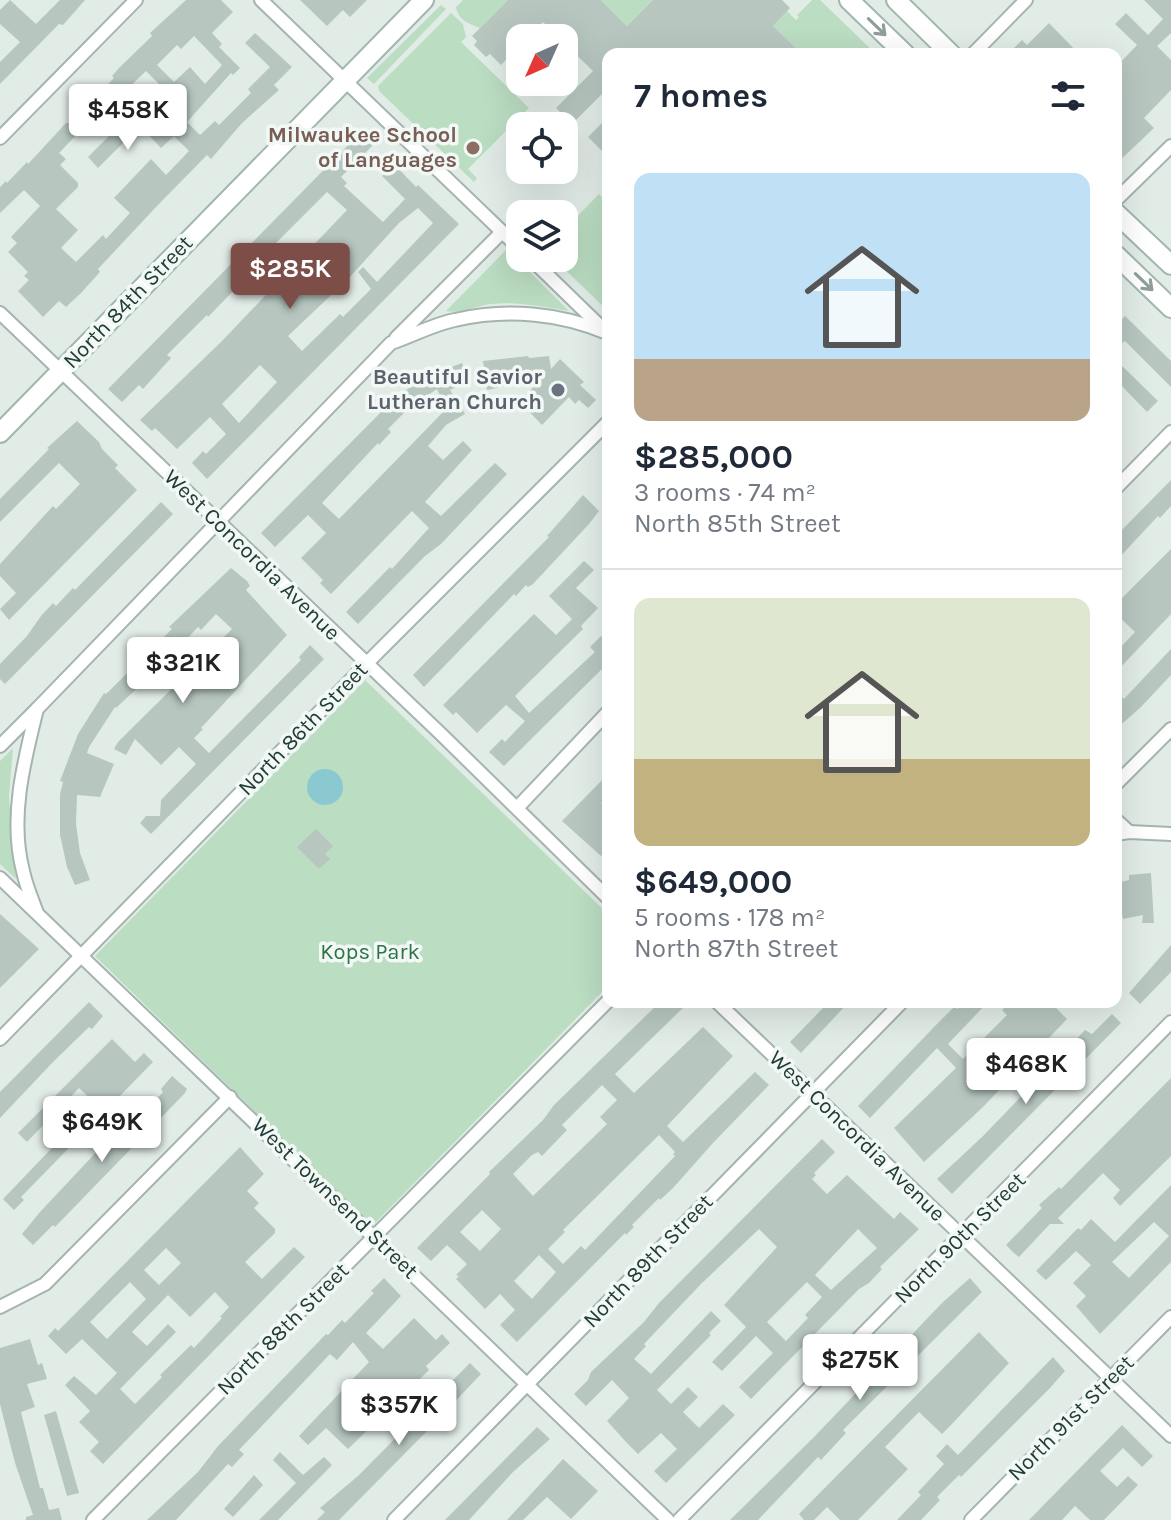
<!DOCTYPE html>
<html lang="en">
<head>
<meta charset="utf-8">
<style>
  :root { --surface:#fff; --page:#f2f2f3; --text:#1f2937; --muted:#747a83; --line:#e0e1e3; --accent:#7d4d48 }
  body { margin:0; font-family:Karla,sans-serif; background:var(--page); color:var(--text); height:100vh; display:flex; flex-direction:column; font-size:30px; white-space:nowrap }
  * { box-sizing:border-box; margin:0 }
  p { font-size:26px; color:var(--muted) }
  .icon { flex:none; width:44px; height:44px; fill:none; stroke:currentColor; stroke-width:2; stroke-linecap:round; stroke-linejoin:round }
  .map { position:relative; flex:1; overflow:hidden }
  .drawer { position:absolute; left:602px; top:48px; width:520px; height:960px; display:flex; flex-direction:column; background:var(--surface); border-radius:16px; box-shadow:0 8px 32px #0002 }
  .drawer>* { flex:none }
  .needle { width:52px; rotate:225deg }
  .controls { position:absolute; left:506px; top:24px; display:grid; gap:16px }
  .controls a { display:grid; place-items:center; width:72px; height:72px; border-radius:16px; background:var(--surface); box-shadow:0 8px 32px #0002; font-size:40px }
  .price { position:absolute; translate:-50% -68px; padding:0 18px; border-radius:8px; background:#fff; color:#222; font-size:26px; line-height:52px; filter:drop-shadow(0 2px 4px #0008) }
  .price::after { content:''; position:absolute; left:50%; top:48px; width:24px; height:18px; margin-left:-12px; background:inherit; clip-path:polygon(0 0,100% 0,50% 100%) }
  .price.current { background:var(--accent); color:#fff }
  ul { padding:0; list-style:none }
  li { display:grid; align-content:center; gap:16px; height:424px; padding:0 32px }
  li+li { border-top:2px solid var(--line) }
  li span { display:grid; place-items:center; height:248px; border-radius:16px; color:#555 }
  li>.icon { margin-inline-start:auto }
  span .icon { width:144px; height:144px; fill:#fffc; stroke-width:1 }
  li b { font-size:34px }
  h2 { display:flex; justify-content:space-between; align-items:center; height:96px; padding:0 32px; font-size:34px }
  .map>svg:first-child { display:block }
  .green { fill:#bbddc2 }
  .water { fill:#8bc9d0 }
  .building { fill:#b7c7c0; fill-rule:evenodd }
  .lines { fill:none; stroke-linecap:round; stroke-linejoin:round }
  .street-casing { stroke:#a5b4ae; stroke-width:16 }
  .secondary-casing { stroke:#a0b7ae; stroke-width:22 }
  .street { stroke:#fff; stroke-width:12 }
  .secondary { stroke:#fff; stroke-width:18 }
  .oneway { stroke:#909e9a }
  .education-dot { fill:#8d6e63; stroke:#f2f8f5; stroke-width:3 }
  .worship-dot { fill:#6b7280; stroke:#f2f8f5; stroke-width:3 }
  .labels { text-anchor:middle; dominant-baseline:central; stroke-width:7; stroke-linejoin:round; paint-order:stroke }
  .education-label { font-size:22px; font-weight:bold; fill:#785e54; stroke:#f2f8f5; text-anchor:end }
  .street-label { font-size:22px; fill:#223d34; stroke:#f2f8f5 }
  .worship-label { font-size:22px; font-weight:bold; fill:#5b616d; stroke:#f2f8f5; text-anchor:end }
  .park-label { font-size:22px; fill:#2d7344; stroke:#f2f8f5 }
</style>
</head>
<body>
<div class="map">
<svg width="1171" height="1520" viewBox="0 0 1171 1520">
  <rect width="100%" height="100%" fill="#e2ece7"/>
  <g class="green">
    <path d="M463,0H508L480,28C469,24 458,20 456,7Z"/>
    <polygon points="601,0 653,0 627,26"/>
    <polygon points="812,0 820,0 876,54 802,54 773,26 787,11 796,20 799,17 797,15"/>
    <polygon points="441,5 446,9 374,84 367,78"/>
    <polygon points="451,13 463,24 466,37 461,42 529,108 468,169 477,178 474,182 379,91 378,86"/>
    <polygon points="599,194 608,203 608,311 553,258 564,258 564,230"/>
    <path d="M507,249L569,311C543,307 517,301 491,304C475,306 461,314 446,311Z"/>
    <polygon points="365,680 608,914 608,986 372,1226 95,956"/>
    <polygon points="13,748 9,797 16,879 0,864 0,761"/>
  </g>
  <circle class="water" cx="325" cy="787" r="18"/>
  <g class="building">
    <polygon points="10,0 36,24 60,0 85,0 63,25 59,24 0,84 0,62 20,42 0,24 0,10"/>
    <path d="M186,0H221L233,12L212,33L222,44L219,47L240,68L233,75L231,73L187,122L200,135L215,121L219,125L251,93L248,89L270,67L245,43L255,33L292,67L274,85L279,90L242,123L211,159L207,155L156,207L98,269L100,272L81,293L66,307L59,301L43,317L18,291L29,280L24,276L28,272L8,252L17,243L11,237L40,206L24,190L0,213V187L6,181L7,183L27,162L28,164L66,123H70L114,78L112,76L119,68L152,36L150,33ZM194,36L222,65L205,84L190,67L174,82L157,65L177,45L181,49ZM146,71L161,86L136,110L121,95ZM95,120L110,135L88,157L98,168L140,126L161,148L174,136L189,151L166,175L151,159L114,198L130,213L106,239L103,235L76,262L61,248L78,230L56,209L78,187V183L60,165L66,159L59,153L83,128L86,130Z"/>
    <polygon points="300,0 367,0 350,17 343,10 327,26"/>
    <polygon points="508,0 601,0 627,26 653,0 782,0 790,8 773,26 802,54 608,54 608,88 572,124 556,108 593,71 564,43 564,38 559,38 543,22 527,38 520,38 520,45 501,65 490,54 486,57 474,45 477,41 472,36"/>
    <polygon points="1144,0 1171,0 1171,33 1157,46 1171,60 1171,90 1144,118 1154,128 1116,164 1116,67 1137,45 1115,24 1126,13 1148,35 1163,19"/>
    <polygon points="1049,23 1079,54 1008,54 1022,40 1027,45"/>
    <polygon points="608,117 608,157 588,137"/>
    <path d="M362,131L374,144L341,177L347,183L344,186L383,222L405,199L382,176L394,164L416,187L418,185L459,224L207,479L192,463L203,451L206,454L226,434L210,417L177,449L155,428L152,431L140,420L221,342L347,210L327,192L235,284L238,286L208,317L207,315L167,355L171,358L143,389L139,385L122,402L108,389ZM418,208L433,223L377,282L363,267L358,272L371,289L343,317L340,314L302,351L288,336L348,279L399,223ZM260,365L277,382L239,423L222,404Z"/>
    <polygon points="1125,316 1171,361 1171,387 1125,341 1122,343 1116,336 1116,325"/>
    <polygon points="528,356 529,358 549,356 551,369 560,359 584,382 580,385 596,400 588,408 579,400 575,404 569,397 542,425 520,402 537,383 519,386 517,384 487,390 483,361"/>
    <polygon points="1116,360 1158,401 1147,412 1116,380"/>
    <path d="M462,363L470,381L450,390L465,414L446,425L428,446L443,460L463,441L472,450L425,502L441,516L495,463L507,474L441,544L425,556L358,624L346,612L390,567L392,569L429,528L412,511L331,594L320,583L323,580L301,558L326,533L308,515L275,547L261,533L396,397L427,376ZM437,389L446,409L339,519L322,503L378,443L379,445L391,432L388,429L410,407Z"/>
    <polygon points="77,421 99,442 102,449 118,465 115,468 137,490 9,620 0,609 16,593 0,576 0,564 53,506 56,509 80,484 59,463 0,522 0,499 49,449 47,448"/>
    <polygon points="1171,480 1171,506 1160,518 1158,516 1116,561 1116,536"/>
    <polygon points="583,495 599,511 589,524 533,584 528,587 526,585 516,596 514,594 424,687 413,675 549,537 547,536"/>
    <polygon points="161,502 173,514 5,684 0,679 0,664 27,636 41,616 53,603 56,606 73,588 75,590"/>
    <polygon points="1171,549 1171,614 1116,672 1116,652 1135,632 1116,614 1116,604"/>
    <polygon points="584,561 594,570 576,588 598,608 581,626 583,629 515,696 529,713 595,652 590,647 601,636 608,643 608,663 504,766 489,752 502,739 505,742 525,721 506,705 477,733 456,712 453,715 443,705 534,614 556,635 572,619 549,596"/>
    <polygon points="231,568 247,581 250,586 246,590 287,635 201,728 203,729 194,738 209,753 301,660 299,657 310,645 324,659 151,834 140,823 146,816 160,816 161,800 196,764 179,747 161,765 135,739 126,755 114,749 118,742 232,629 216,614 201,630 198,627 163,664 116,708 115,707 89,747 87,753 114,764 100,797 77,795 76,824 80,853 90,880 75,885 67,867 60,835 60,794 63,782 60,781 78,734 104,693 106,694 172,629 169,627"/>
    <polygon points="1171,649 1171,675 1141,707 1116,729 1116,703 1122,697 1124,699"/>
    <polygon points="608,774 608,796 601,803 608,810 608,849 601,856 562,821"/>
    <polygon points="316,829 333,846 325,854 330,859 319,869 297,847"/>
    <polygon points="1151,873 1154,923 1142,923 1143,915 1123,919 1119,899 1116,900 1116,883 1129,880 1129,875"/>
    <polygon points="0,914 39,949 0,988"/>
    <polygon points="1171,945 1171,972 1140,1004 1129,993"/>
    <polygon points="89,1002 103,1016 92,1029 89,1027 53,1062 0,1118 0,1092"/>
    <path d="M660,1002H689L615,1074L634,1093L703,1027L733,1056L667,1126L683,1142L755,1072L769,1085L713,1143L673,1188L660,1200L659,1198L632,1225L634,1227L626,1235L625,1233L517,1342L500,1325L515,1310L500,1294L485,1309L456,1279L459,1276L456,1275L467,1264L447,1245L431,1261L417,1248L490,1174L489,1172L543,1120L554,1105ZM602,1085L617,1100L600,1117L607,1124L533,1196L513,1174L532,1155L538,1152L542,1156L567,1130L562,1125ZM659,1135L675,1152L673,1154L675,1156L585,1250L581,1246L563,1264L548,1249L565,1232L563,1230ZM482,1210L501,1229L480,1251L460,1232ZM539,1255L556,1272L532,1299L514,1281Z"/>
    <polygon points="819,1002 849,1002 801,1053 790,1042 824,1007"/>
    <polygon points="964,1002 988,1002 948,1044 963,1059 1007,1015 1002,1010 1010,1002 1050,1002 1067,1019 983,1107 924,1162 894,1128 956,1068 937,1048 870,1118 858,1106 937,1024 954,1007 957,1009"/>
    <polygon points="1112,1014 1121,1023 952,1194 937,1179 983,1136 1034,1083 1037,1086 1059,1063 1056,1060 1085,1030 1092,1034"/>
    <polygon points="112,1039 135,1062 144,1053 153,1062 21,1197 24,1200 14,1210 3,1199 95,1103 79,1088 27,1142 18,1133"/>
    <polygon points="172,1076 187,1089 185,1093 55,1227 53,1225 33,1245 22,1234 40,1212 101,1147 105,1151 130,1127 163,1092 161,1089"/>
    <polygon points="1171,1078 1171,1156 1120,1206 1113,1198 1120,1190 1103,1173 1058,1218 1064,1224 1050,1224 1019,1257 1014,1253 1006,1245 1042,1208 1039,1205 1059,1187 1061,1189"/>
    <path d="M822,1139L835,1152L814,1173L816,1175L812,1179L827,1194L847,1175L894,1219L900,1212L919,1229L880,1267L882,1269L869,1283L859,1289L751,1399L739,1387L773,1353L756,1336L722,1371L712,1362L746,1327L724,1305L777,1247L759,1229L701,1284L644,1344L646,1346L634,1359L651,1374L711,1311L721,1321L709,1333L711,1335L657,1390L671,1404L688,1387L698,1397L683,1412L699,1428L723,1404L735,1415L666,1483L654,1471L677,1449L661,1433L638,1454L627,1443L607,1421L629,1398L612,1380L586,1406L574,1394L588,1380L591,1372L644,1322L659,1303ZM858,1229L877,1248L831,1290L815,1275ZM807,1282L822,1297L805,1315L808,1318L786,1341L767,1322Z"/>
    <path d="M240,1147L264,1174L247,1191L259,1203L254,1208L275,1229V1233L245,1262L262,1279L294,1247L305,1257L103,1464L90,1451L99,1442L79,1422L90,1411L65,1385L74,1376L96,1395L117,1373L82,1339L66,1354L48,1336L55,1328L58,1331L76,1313ZM166,1248L181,1263L159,1285L144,1270ZM130,1282L146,1299L107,1339L90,1322ZM215,1292L229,1307L220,1317L222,1318L194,1348L191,1345L160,1375L162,1377L135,1404L120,1389L176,1332L168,1324L147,1346L132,1332L168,1295L190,1317Z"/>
    <path d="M1171,1185V1262L1100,1334L1076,1306L1086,1296L1073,1283L1091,1265L1076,1251L1046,1280L1036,1271L1078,1228L1081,1230L1091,1219L1115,1242ZM1154,1222L1169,1236L1129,1278L1112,1262Z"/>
    <polygon points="384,1278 401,1296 366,1333 383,1349 414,1318 436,1340 442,1334 450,1343 426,1366 429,1370 348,1449 326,1428 308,1445 299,1436 369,1362 353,1342 337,1360 330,1354 239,1450 244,1454 232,1467 228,1464 176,1520 147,1520 198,1472 218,1446 326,1334 328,1335 342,1320 345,1323 374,1293 371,1291"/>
    <polygon points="970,1278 982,1292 843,1430 846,1433 821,1460 818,1457 758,1520 730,1520 815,1436 942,1303"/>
    <polygon points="979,1332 1009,1363 951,1425 942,1434 919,1412 912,1419 885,1447 908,1469 858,1520 840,1520 827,1507 814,1520 804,1520 799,1514"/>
    <polygon points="30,1339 38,1365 42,1363 47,1379 27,1384 35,1407 21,1412 40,1488 43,1488 49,1510 59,1508 62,1520 26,1520 26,1517 33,1515 15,1463 0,1404 0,1348"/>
    <polygon points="1053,1357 1065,1371 1050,1388 961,1477 959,1475 937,1497 940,1500 921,1520 897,1520 921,1495 918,1492 944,1464 936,1456 947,1444 958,1455"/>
    <polygon points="470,1363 481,1374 428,1430 339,1520 317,1520 325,1512 320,1508 358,1476"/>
    <polygon points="56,1411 79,1493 67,1496 44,1415"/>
    <polygon points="1122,1425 1153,1456 1142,1467 1123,1448 1100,1471 1117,1487 1128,1476 1138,1485 1104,1520 1090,1520 1075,1506 1062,1520 1029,1520"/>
    <polygon points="537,1427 550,1439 513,1472 469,1520 445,1520"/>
    <polygon points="280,1452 303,1475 324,1457 332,1465 278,1520 259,1520 296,1483 273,1460"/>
    <polygon points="563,1459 598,1491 571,1519 547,1497 523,1520 507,1520"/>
    <polygon points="254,1475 263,1485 233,1517 224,1509"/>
  </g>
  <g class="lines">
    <g class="street-casing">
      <g id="street">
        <polyline points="261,0 520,249"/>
        <polyline points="973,54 1026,0"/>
        <polyline points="0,138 136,0"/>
        <polyline points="1116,200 1171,146"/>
        <polyline points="530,258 602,328"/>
        <polyline points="0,313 443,736 608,898"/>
        <polyline points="396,338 502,232"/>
        <polyline points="1116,488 1171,432"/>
        <polyline points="0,746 37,709"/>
        <polyline points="1116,784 1171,729"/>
        <polyline points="517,808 608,712"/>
        <polyline points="1116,820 1129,832"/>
        <polyline points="1116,834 1129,832 1171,834"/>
        <polyline points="0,878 668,1520"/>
        <path d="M37,913C32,899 26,886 23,871C9,818 24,761 37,709L391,343C412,336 434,324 455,320C506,308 560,313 607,333"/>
        <polyline points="717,1002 1171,1436"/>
        <polyline points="0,1039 376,654 608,422"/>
        <polyline points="0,1307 45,1284 230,1097"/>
        <polyline points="93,1520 608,1001"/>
        <polyline points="394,1520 902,1002"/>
        <polyline points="679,1520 1171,1022"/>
        <polyline points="971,1520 1171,1317"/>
      </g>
    </g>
    <g class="secondary-casing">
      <g id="secondary">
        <polyline points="849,0 905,54"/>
        <polyline points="896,0 951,54"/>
        <polyline points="1116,213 1171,265"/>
        <polyline points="1116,255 1171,308"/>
        <polyline points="0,433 424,0"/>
      </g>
    </g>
    <use href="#street" class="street"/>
    <use href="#secondary" class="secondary"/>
  </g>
  <defs><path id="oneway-shaft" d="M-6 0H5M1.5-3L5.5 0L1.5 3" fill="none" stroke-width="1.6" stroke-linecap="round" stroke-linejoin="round" transform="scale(2)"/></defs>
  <g class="oneway">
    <use href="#oneway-shaft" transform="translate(877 27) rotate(44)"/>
    <use href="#oneway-shaft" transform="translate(1144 282) rotate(44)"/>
  </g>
  <circle class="education-dot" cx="473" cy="148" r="8"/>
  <circle class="worship-dot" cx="558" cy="390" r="8"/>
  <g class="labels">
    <g class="education-label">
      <text x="457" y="135">Milwaukee School<tspan x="457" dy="25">of Languages</tspan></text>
    </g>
    <g class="street-label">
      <text transform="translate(128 302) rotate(-46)">North 84th Street</text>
      <text transform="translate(252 555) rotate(44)">West Concordia Avenue</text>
      <text transform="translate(303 729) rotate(-46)">North 86th Street</text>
      <text transform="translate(857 1136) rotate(44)">West Concordia Avenue</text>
      <text transform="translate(335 1198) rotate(44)">West Townsend Street</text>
      <text transform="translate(960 1238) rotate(-45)">North 90th Street</text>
      <text transform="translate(648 1261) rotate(-46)">North 89th Street</text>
      <text transform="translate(283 1329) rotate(-45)">North 88th Street</text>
      <text transform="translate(1071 1418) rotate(-45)">North 91st Street</text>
    </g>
    <g class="worship-label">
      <text x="542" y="377">Beautiful Savior<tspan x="542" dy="25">Lutheran Church</tspan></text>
    </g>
    <g class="park-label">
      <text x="370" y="952">Kops Park</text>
    </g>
  </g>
</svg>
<div class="controls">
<a><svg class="needle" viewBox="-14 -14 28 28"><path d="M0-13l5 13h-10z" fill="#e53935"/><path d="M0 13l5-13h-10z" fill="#747a83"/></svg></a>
<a><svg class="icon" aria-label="locate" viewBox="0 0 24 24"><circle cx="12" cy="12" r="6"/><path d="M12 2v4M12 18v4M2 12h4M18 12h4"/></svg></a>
<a><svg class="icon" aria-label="layers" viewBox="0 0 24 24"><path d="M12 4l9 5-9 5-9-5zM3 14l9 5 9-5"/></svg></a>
</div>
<b class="price" style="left:128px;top:152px">$458K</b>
<b class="price current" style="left:290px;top:311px">$285K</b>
<b class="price" style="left:183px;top:705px">$321K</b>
<b class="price" style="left:1026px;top:1106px">$468K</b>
<b class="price" style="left:102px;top:1164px">$649K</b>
<b class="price" style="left:860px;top:1402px">$275K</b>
<b class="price" style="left:399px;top:1447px">$357K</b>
<section class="drawer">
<h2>7 homes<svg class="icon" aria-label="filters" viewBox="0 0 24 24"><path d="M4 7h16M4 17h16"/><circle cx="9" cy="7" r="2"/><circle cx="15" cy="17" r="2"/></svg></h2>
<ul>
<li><span style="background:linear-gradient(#bfe0f5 75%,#b9a48a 0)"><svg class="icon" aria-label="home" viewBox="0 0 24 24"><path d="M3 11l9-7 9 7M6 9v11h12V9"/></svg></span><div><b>$285,000</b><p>3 rooms · 74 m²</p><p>North 85th Street</p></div></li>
<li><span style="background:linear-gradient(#dfe7d0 65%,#c2b280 0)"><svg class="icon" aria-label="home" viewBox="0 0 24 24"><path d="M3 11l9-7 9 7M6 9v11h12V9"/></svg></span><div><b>$649,000</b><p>5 rooms · 178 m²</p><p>North 87th Street</p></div></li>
</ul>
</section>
</div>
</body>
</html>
